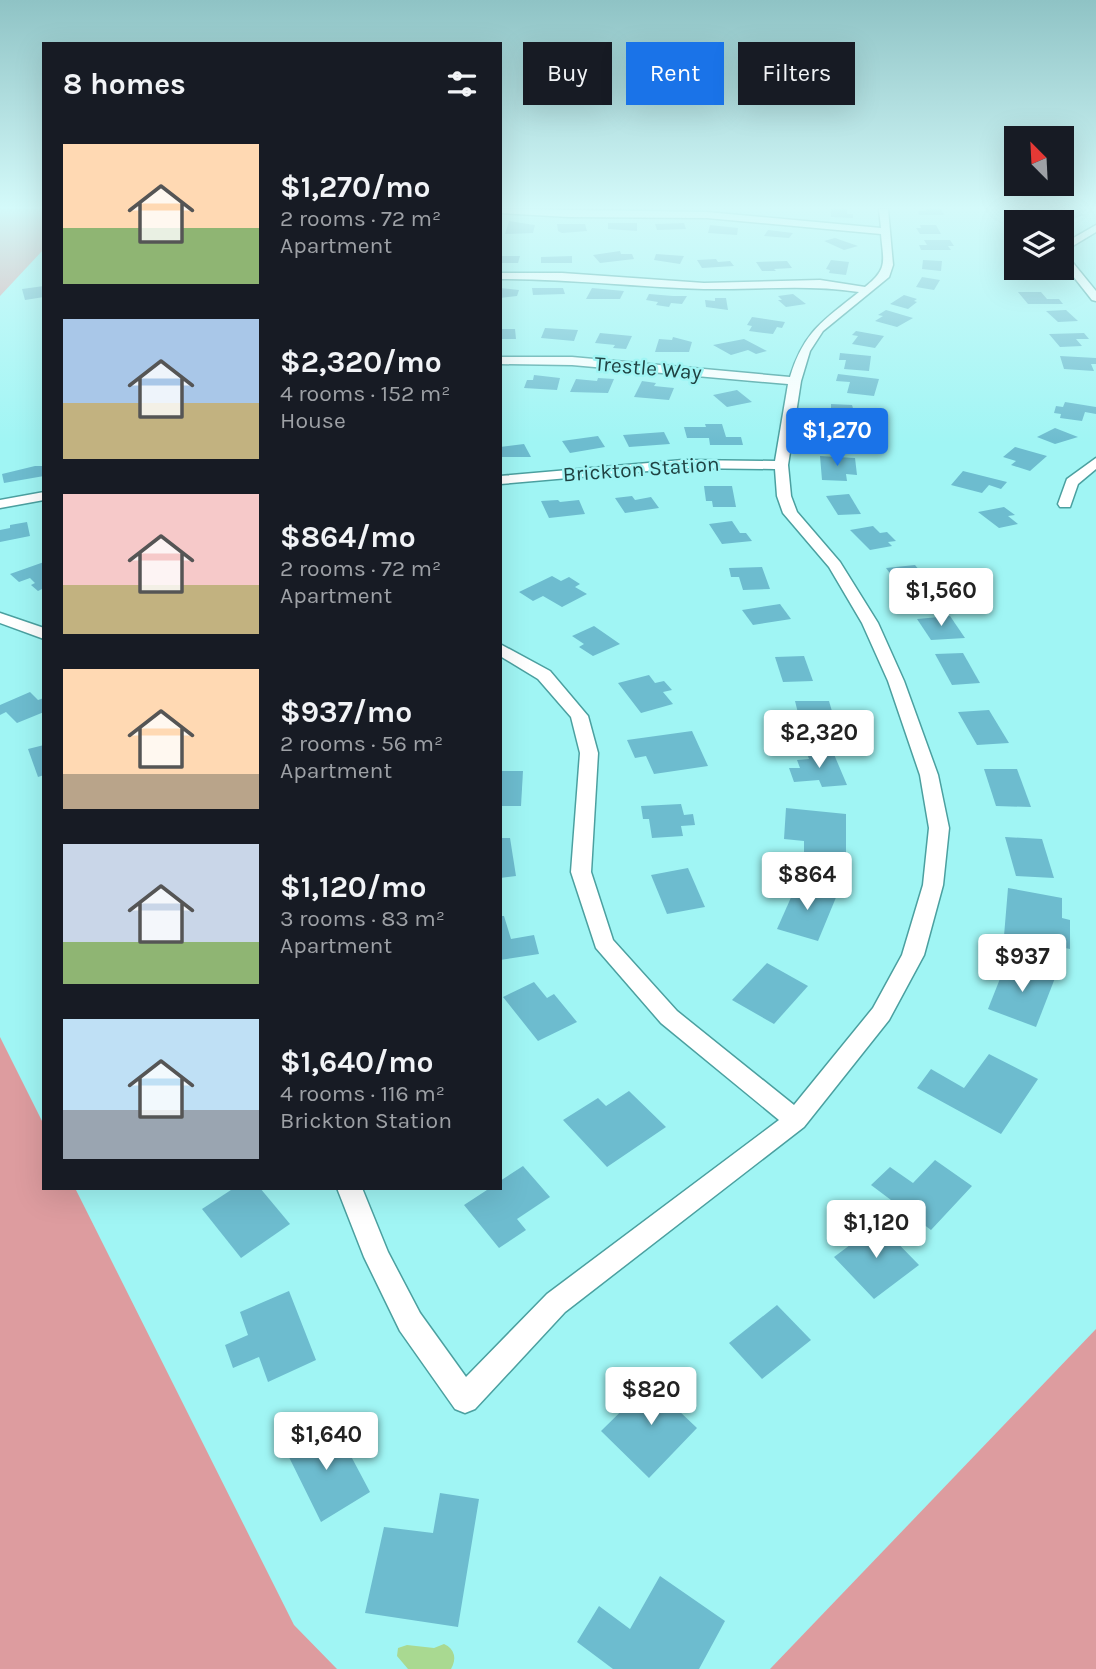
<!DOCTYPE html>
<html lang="en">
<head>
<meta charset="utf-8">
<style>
  :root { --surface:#171b24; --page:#242831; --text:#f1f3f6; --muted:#9ea1a6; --accent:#1a73e8 }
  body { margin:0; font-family:Karla,sans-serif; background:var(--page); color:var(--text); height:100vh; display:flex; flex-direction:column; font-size:26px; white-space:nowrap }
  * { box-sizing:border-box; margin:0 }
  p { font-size:23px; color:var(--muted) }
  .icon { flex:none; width:38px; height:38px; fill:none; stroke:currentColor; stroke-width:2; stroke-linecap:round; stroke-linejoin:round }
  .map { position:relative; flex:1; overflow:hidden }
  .drawer { position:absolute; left:42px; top:42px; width:460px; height:1148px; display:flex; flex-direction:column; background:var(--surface); border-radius:0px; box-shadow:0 7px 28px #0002 }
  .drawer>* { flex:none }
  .top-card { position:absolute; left:523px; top:42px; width:467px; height:63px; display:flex; gap:14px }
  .needle { width:46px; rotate:336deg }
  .tools { position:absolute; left:1004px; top:126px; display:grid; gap:14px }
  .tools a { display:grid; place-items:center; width:70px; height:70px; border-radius:0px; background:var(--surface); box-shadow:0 7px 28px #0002; font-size:35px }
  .price { position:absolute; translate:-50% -60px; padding:0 16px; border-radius:7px; background:#fff; color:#222; font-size:23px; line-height:46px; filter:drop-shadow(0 2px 4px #0008) }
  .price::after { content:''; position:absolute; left:50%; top:42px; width:21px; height:16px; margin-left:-10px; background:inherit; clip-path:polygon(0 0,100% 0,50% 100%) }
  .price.current { background:var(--accent); color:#fff }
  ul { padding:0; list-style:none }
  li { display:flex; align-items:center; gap:21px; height:175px; padding:0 21px }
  li span { display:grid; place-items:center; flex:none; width:196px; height:140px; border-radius:0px; color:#555 }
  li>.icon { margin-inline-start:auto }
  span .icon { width:84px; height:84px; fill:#fffc; stroke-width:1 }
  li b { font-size:30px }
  h2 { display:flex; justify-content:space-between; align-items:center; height:84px; padding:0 21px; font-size:30px }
  .chip { padding:0 24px; border-radius:0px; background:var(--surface); box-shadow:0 7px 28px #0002; font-size:24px; line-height:63px }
  .chip.current { background:var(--accent); color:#fff }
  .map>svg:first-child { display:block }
  .green { fill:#dd9c9f }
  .water { fill:#a9d991 }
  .building { fill:#6dbccf }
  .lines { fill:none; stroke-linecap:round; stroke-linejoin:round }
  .street-casing { stroke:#4ba0a0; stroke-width:3 }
  .street { fill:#fff; fill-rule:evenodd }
  .labels { text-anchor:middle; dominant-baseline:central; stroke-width:5; stroke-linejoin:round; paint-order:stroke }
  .far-street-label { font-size:21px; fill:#1f4242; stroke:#a0f5f4 }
</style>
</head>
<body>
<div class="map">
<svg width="1096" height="1669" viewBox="0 0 1096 1669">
  <rect width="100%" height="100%" fill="#a0f5f4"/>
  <g class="green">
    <polygon points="0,209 44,209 44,249 0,296"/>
    <polygon points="0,1037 44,1125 44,1188 75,1188 294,1625 337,1669 0,1669"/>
    <polygon points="1096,1329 1096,1669 770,1669"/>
  </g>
  <path class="water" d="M444,1644C455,1649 457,1659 451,1669H408L397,1656L398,1648L407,1645L434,1648Z"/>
  <g class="building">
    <polygon points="831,209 847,209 847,214 853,214 853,218 831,217"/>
    <polygon points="925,209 941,209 944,215 919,215 918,211 926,211"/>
    <polygon points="1076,209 1086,211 1080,213 1086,215 1074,218 1060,213"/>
    <polygon points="509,221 535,225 533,233 505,234"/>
    <polygon points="608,223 637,223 637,231 608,229"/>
    <polygon points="684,223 686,229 657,230 655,224"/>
    <polygon points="557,224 585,224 587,231 562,233 558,231"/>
    <polygon points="710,225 738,228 737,235 708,233"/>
    <polygon points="920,225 936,225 941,234 920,234 916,228 921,228"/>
    <polygon points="768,230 793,233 789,238 764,236"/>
    <polygon points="835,238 858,246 844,250 824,241"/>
    <polygon points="924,240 950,240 954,246 948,246 951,250 921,250 919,245 927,245"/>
    <polygon points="620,251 621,254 632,254 634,259 600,263 593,255"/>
    <polygon points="656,254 684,256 680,264 654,260"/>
    <polygon points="500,256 520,256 518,263 500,263"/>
    <polygon points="572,256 572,263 541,263 541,257"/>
    <polygon points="716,259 718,262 730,261 734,266 702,268 697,260"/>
    <polygon points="831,260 849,262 846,275 829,273 830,270 826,269"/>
    <polygon points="923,260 942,261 941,271 922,269"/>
    <polygon points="787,261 792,268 774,269 776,271 762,271 756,262"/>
    <polygon points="1016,269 1035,271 1036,280 1016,279"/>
    <polygon points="922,277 940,280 934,290 916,287"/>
    <polygon points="44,286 44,297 25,300 22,289"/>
    <polygon points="500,288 519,290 517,296 500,298"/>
    <polygon points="532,288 563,288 565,294 533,295"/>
    <polygon points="592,288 624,291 620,299 586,299"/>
    <polygon points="1018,292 1041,292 1047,299 1059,299 1063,304 1028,304"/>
    <polygon points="649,294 673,296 687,296 682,304 671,303 669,307 656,305 658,302 646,300"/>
    <polygon points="793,294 806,304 786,307 778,300 782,300 778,296"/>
    <polygon points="904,295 917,299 914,301 917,302 908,309 890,304"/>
    <polygon points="715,298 726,298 728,310 706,307 705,300 715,301"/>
    <polygon points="886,310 913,318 897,327 875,321 883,316 878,315"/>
    <polygon points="1066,310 1078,321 1058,322 1046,311"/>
    <polygon points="752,317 785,322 782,328 777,327 773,334 749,331 752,326 747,325"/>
    <polygon points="545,328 578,330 574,341 541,338"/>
    <polygon points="500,329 515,329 516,339 500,339"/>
    <polygon points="856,331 884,336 875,348 852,344 858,336 852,335"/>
    <polygon points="600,333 632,336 626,349 613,348 615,345 595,343"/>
    <polygon points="1084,333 1089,339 1076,339 1082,346 1060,347 1049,334"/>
    <polygon points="673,337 692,342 689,352 655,352 659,339 672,340"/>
    <polygon points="744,339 767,351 756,354 748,350 731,355 713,345"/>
    <polygon points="840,353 871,356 869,371 844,369 846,360 839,360"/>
    <polygon points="1060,356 1096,358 1096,364 1091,364 1094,371 1064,369"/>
    <polygon points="838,374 879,379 874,396 847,393 850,382 836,381"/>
    <polygon points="534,375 560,378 557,390 524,388 527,380 533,380"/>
    <polygon points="598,378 614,379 608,393 570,392 576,379 597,381"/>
    <polygon points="642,381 656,383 654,386 674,388 669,400 634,397"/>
    <polygon points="737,390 752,402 727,407 713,395"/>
    <polygon points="1065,402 1096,407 1096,414 1085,412 1082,421 1060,418 1061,414 1054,413 1056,406 1063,407"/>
    <polygon points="831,404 852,405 857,421 831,420"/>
    <polygon points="705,424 722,424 726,437 741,437 743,445 710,445 709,438 687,438 684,427 706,427"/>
    <polygon points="1055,428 1078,437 1055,444 1037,437"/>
    <polygon points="664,432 670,444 629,447 623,435"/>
    <polygon points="826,433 850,434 850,446 826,444"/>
    <polygon points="598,436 605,447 570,453 562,441"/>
    <polygon points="524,444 531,457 500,457 500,447"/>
    <polygon points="1015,447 1047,456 1030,471 1011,465 1016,461 1003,457"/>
    <polygon points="820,456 855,458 857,475 846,474 847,481 822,480"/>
    <polygon points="35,466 44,466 44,476 4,483 2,474"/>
    <polygon points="963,471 1007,482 1001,489 989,485 982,493 951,485"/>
    <polygon points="704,486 732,486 736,507 713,507 712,501 706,501"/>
    <polygon points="849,494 861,514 838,515 826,496"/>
    <polygon points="632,496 635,500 651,497 659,508 625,513 615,498"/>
    <polygon points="558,500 560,502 579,500 585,514 549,518 541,501"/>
    <polygon points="1004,507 1015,515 1008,516 1018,524 999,528 978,512"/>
    <polygon points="732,521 740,533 746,533 752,541 722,544 709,524"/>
    <polygon points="27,522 30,536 0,542 0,530 10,528 10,525"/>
    <polygon points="873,526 880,533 887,532 896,541 888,542 892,546 870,550 850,530"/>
    <polygon points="44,562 44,588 38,591 31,585 35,583 30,578 19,582 10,574"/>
    <polygon points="915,565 934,588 904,592 886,568"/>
    <polygon points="762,567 770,589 743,590 739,577 731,577 729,568"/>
    <polygon points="552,576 561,581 569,577 580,584 575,587 587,594 562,607 543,596 533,601 519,592"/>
    <polygon points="780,604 791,619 753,625 742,610"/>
    <polygon points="950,616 965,638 931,640 917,619"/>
    <polygon points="594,626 620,644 593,656 579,647 584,644 572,636"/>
    <polygon points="963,653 980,683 952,685 935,654"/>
    <polygon points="804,656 813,681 783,682 775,657"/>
    <polygon points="649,675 655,683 664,681 672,690 663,692 673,704 641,713 618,683"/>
    <polygon points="30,692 38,700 44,698 44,712 17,723 6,712 0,715 0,705"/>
    <polygon points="795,701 829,701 836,725 801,725"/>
    <polygon points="989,710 1009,743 977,745 958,712"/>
    <polygon points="692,731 708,766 654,774 646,756 635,758 627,740"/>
    <polygon points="44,745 44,775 38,777 28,749"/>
    <polygon points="833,752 847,785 822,787 819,780 794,782 789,768 800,768 797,760 809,759 807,753"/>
    <polygon points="984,769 1017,769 1031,807 996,806"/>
    <polygon points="500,771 523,771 521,806 500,806"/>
    <polygon points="681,804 684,815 693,814 695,825 681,826 683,836 652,838 649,819 643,819 641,806"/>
    <polygon points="786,808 846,814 846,860 804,855 804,841 784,839"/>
    <polygon points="1005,837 1042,839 1054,878 1016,876"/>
    <polygon points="500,838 510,838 516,876 500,878"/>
    <polygon points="688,868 705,907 667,914 651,875"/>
    <polygon points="797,884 837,895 818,941 777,929"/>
    <polygon points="1008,888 1062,898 1062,918 1070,920 1070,949 1004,936"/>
    <polygon points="500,916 504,916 511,939 534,935 539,954 500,960"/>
    <polygon points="1007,961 1055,978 1036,1027 988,1009"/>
    <polygon points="767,963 808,986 774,1024 732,1000"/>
    <polygon points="534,982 547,998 554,994 577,1022 538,1041 503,997"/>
    <polygon points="989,1054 1038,1079 1001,1134 917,1088 931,1069 964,1088"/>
    <polygon points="629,1091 666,1127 607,1167 563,1120 598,1098 606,1106"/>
    <polygon points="935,1160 972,1186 931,1230 871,1185 890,1167 913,1183"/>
    <polygon points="523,1166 550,1197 517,1219 526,1230 499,1248 464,1205 490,1188 500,1188 500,1181"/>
    <polygon points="234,1188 260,1188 290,1224 241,1258 202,1209"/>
    <polygon points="876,1221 919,1265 874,1299 834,1257 854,1242 851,1239"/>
    <polygon points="289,1291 316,1360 268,1382 259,1357 233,1368 225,1345 248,1335 240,1312"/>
    <polygon points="777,1305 811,1340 762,1379 729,1343"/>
    <polygon points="657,1376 685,1403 678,1410 697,1428 649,1478 601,1431"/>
    <polygon points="324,1422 337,1447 344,1443 370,1492 321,1522 284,1447"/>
    <polygon points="440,1493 479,1499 458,1627 365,1613 384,1527 433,1533"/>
    <polygon points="660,1576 725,1621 699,1669 613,1669 577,1642 599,1606 630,1629"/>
  </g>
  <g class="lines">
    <g class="street-casing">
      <g id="street">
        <path d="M500,209L707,212L881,228L879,209H888L893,265L889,277L823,331L810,351L801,381L788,465L791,496L797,512L840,562L878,623L904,681L938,775L949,828L943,885L924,955L889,1020L804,1127L565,1312L475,1409L465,1413L455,1409L400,1331L364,1257L337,1188H362L388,1252L420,1313L466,1377L547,1294L779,1120L661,1023L596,948L571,872L580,753L571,717L538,679L500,656V644L550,671L588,716L598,753L591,872L613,940L677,1011L794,1105L873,1008L902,955L923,885L929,828L920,775L888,681L862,623L829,567L783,513L777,496L775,469L683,468L500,484V476L683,460L775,461L788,384L572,365L500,364V357H572L790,377C804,331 823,321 859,292C806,284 757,290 704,289C636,287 569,279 500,279V273H562L704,283L820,280L865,287C889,268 883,261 881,234L707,218L569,217L500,213Z"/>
        <polygon points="1096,225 1096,232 1071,247 1069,258 1096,291 1096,301 1092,300 1062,262 1063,244"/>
        <polygon points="1096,458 1096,469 1078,484 1070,507 1060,507 1058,504 1067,479"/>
        <polygon points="44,492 44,500 0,508 0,500"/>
        <polygon points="0,613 44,628 44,639 0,623"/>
      </g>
    </g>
    <use href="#street" class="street"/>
  </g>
  <linearGradient id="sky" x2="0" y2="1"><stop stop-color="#8fc3c5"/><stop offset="0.47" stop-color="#d4fafa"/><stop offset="1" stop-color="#d4fafa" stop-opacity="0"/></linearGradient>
  <rect width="1096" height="442" fill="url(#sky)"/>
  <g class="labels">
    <g class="far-street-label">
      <text transform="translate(648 368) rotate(5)">Trestle Way</text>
      <text transform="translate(641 469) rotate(-4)">Brickton Station</text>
    </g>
  </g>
</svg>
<div class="tools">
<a><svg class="needle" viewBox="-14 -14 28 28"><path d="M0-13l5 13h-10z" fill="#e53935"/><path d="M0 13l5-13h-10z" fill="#9ea1a6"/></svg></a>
<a><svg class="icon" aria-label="layers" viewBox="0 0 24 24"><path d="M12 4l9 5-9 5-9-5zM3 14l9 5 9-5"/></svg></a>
</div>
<b class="price current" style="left:837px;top:468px">$1,270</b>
<b class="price" style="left:941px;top:628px">$1,560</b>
<b class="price" style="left:819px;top:770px">$2,320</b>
<b class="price" style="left:807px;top:912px">$864</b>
<b class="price" style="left:1022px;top:994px">$937</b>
<b class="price" style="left:876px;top:1260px">$1,120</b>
<b class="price" style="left:651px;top:1427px">$820</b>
<b class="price" style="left:326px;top:1472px">$1,640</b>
<div class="top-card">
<a class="chip">Buy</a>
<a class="chip current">Rent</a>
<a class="chip">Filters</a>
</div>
<section class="drawer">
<h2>8 homes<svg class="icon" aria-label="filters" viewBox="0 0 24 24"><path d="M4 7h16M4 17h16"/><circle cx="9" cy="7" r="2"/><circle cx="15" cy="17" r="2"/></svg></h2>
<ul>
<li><span style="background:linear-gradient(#ffd9b3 60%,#8fb573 0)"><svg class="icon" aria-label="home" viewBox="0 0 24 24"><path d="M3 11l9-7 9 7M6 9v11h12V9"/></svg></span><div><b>$1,270/mo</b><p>2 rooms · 72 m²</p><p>Apartment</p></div></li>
<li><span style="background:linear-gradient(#a9c7e8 60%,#c2b280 0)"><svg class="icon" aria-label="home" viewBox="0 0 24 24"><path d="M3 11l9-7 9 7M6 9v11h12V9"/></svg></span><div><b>$2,320/mo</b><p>4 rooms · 152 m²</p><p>House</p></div></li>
<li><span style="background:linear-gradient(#f6c9c9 65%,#c2b280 0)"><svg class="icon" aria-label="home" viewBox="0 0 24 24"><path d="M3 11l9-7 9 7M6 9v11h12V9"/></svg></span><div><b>$864/mo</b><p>2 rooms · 72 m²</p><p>Apartment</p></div></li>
<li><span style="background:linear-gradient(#ffd9b3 75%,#b9a48a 0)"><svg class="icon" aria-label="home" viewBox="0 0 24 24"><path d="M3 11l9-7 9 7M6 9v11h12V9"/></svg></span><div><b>$937/mo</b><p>2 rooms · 56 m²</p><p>Apartment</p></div></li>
<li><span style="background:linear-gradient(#c9d6e8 70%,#8fb573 0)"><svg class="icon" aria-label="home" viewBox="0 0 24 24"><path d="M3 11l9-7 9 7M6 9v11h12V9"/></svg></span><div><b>$1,120/mo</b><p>3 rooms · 83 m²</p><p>Apartment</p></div></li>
<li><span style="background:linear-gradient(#bfe0f5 65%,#9aa5b1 0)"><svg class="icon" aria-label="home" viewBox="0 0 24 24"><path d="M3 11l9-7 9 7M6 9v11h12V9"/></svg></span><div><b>$1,640/mo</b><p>4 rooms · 116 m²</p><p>Brickton Station</p></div></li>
</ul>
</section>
</div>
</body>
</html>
